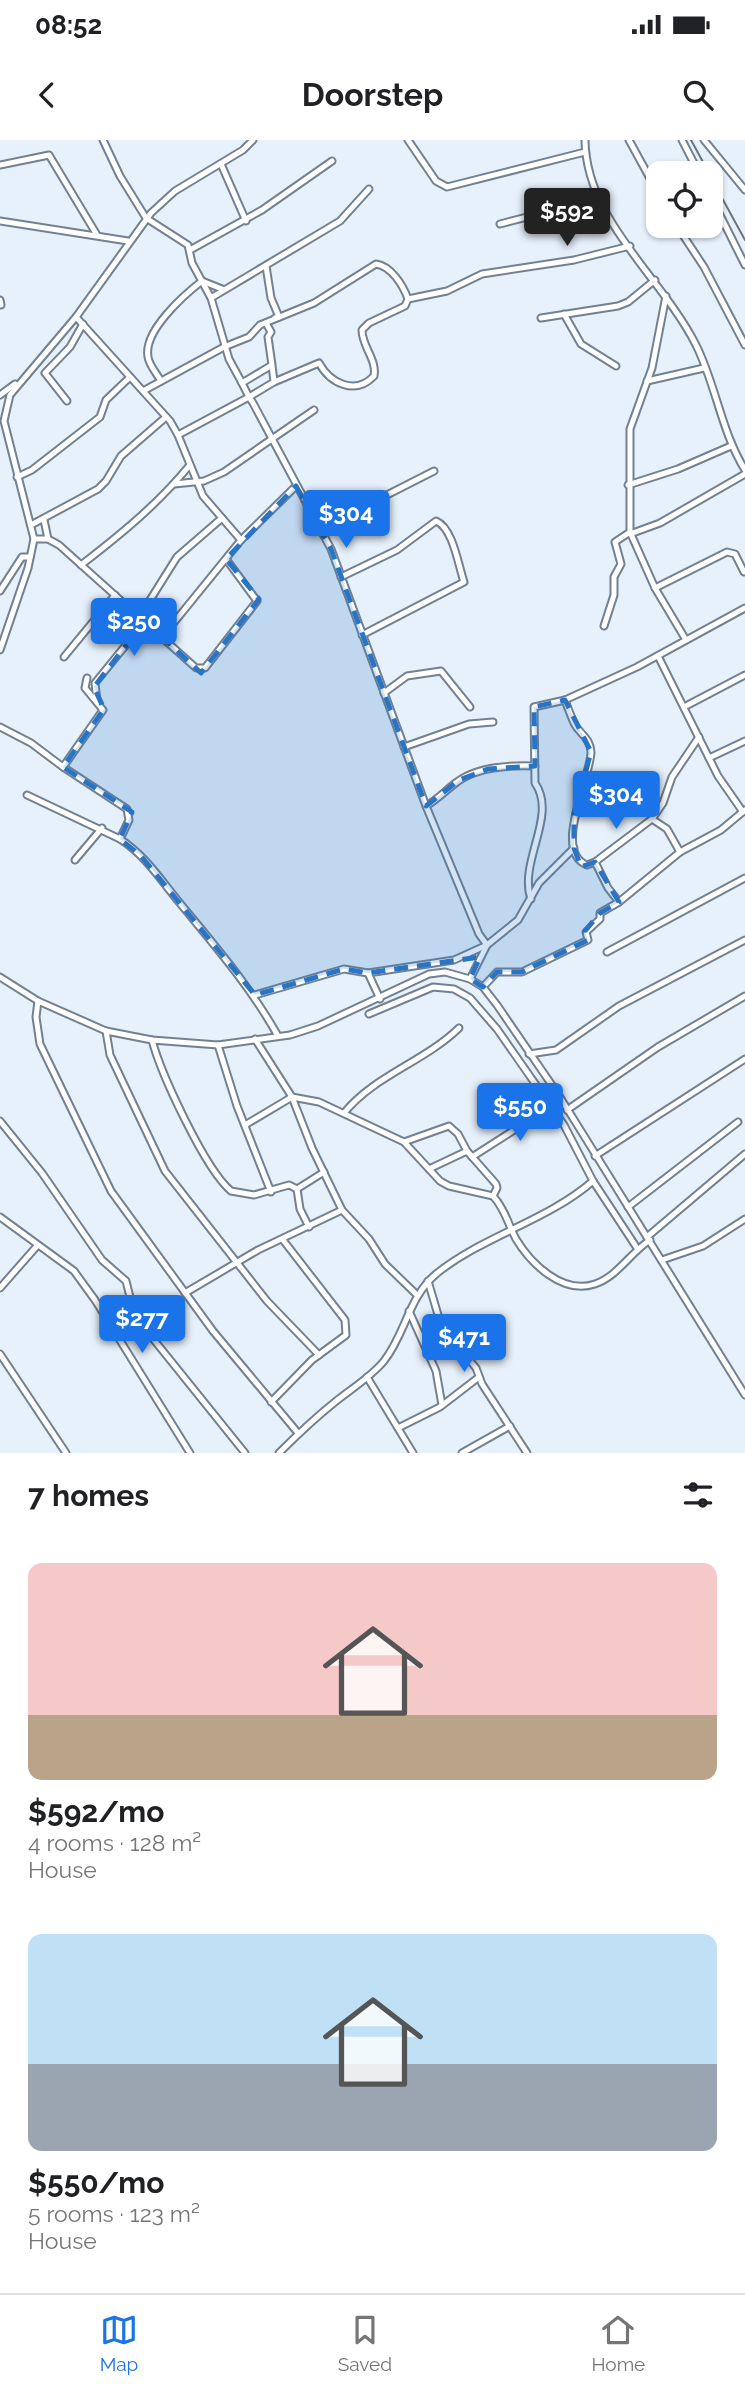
<!DOCTYPE html>
<html lang="en">
<head>
<meta charset="utf-8">
<style>
  :root { --surface:#fff; --page:#f2f2f2; --text:#202124; --muted:#757577; --line:#e0e0e0; --accent:#1a73e8 }
  body { margin:0; font-family:Raleway,sans-serif; background:var(--page); color:var(--text); height:100vh; display:flex; flex-direction:column; font-size:26px; white-space:nowrap }
  * { box-sizing:border-box; margin:0 }
  p { font-size:23px; color:var(--muted) }
  .icon { flex:none; width:38px; height:38px; fill:none; stroke:currentColor; stroke-width:2; stroke-linecap:round; stroke-linejoin:round }
  .map { position:relative; height:1313px; overflow:hidden }
  .side { display:flex; flex-direction:column; background:var(--surface); flex:1 }
  .side>* { flex:none }
  .controls { position:absolute; left:646px; top:21px; display:grid; gap:14px }
  .controls a { display:grid; place-items:center; width:77px; height:77px; border-radius:14px; background:var(--surface); box-shadow:0 2px 5px #0004; font-size:35px }
  .price { position:absolute; translate:-50% -60px; padding:0 16px; border-radius:7px; background:var(--accent); color:#fff; font-size:23px; line-height:46px; filter:drop-shadow(0 2px 4px #0008) }
  .price::after { content:''; position:absolute; left:50%; top:42px; width:21px; height:16px; margin-left:-10px; background:inherit; clip-path:polygon(0 0,100% 0,50% 100%) }
  .price.active { background:#222; color:#fff }
  ul { padding:0; list-style:none }
  li { display:grid; align-content:center; gap:14px; height:371px; padding:0 28px }
  li span { display:grid; place-items:center; height:217px; border-radius:14px; color:#555 }
  li>.icon { margin-inline-start:auto }
  span .icon { width:126px; height:126px; fill:#fffc; stroke-width:1 }
  li b { font-size:30px }
  h2 { display:flex; justify-content:space-between; align-items:center; height:84px; padding:0 28px; font-size:30px }
  .status { display:flex; justify-content:space-between; align-items:center; height:49px; padding:0 35px; background:var(--surface); direction:ltr }
  .status svg { height:19px; fill:currentColor }
  header { display:flex; justify-content:space-between; align-items:center; height:91px; padding:0 28px; background:var(--surface); font-size:32px; font-weight:700 }
  .menu { display:flex; justify-content:space-around; align-items:center; height:98px; border-top:2px solid var(--line); background:var(--surface); font-size:19px; color:var(--muted) }
  .menu a { display:grid; justify-items:center; gap:4px }
  .menu .active { color:var(--accent) }
  .map>svg:first-child { display:block }
  .lines { fill:none; stroke-linecap:round; stroke-linejoin:round }
  .minor-casing { stroke:#728091; stroke-width:9 }
  .minor { stroke:#fff; stroke-width:5 }
  .rail { stroke:#6c737c; stroke-width:2 }
  .marked { fill:#2974c4; fill-opacity:0.2; stroke:#2974c4; stroke-width:5; stroke-dasharray:14 9; stroke-linejoin:round }
</style>
</head>
<body>
<div class="status"><b>08:52</b><svg viewBox="0 0 49 12"><path d="M0 12V9h3v3zM5 12V6h3v6zM10 12V3h3v9zM15 12V0h3v12zM26 1h20v11H26zM47 4h2v5h-2z"/></svg></div>
<header><svg class="icon" aria-label="back" viewBox="0 0 24 24"><path d="M15 5l-7 7 7 7"/></svg>Doorstep<svg class="icon" aria-label="search" viewBox="0 0 24 24"><circle cx="10" cy="10" r="6"/><path d="M15 15l6 6"/></svg></header>
<div class="map">
<svg width="745" height="1313" viewBox="0 0 745 1313">
  <rect width="100%" height="100%" fill="#e7f1fc"/>
  <g class="lines">
    <g class="minor-casing">
      <g id="minor">
        <polyline points="103,0 120,36 146,78 188,105 192,123 211,158 229,219 242,243"/>
        <polyline points="408,0 436,41 447,47 585,12"/>
        <path d="M585,0C586,80 661,136 696,205C716,245 721,291 745,330"/>
        <polyline points="629,0 658,53"/>
        <polyline points="682,0 699,33"/>
        <polyline points="704,0 745,50"/>
        <polyline points="221,24 246,81"/>
        <polyline points="0,25 49,15 97,95"/>
        <polyline points="710,55 745,125"/>
        <polyline points="0,81 128,101"/>
        <polyline points="500,84 597,59"/>
        <polyline points="677,86 704,127 745,205"/>
        <polyline points="190,110 262,70 332,21"/>
        <polyline points="266,126 271,158 279,177 275,178"/>
        <polyline points="211,158 340,81 369,49"/>
        <polyline points="0,160 1,165"/>
        <polyline points="564,174 581,204 616,226"/>
        <polyline points="76,177 170,281 178,295 249,257 253,263 331,409 426,666 479,794 487,805"/>
        <polyline points="541,178 618,166 628,162 655,140"/>
        <polyline points="266,183 271,192 268,197 272,225 242,243 249,257 274,242 272,225"/>
        <path d="M161,241C157,234 149,225 148,217C143,191 184,155 202,141L222,149"/>
        <polyline points="647,241 704,228"/>
        <path d="M274,242L319,223C330,243 355,256 374,236C377,219 362,207 362,190L369,183L405,166L408,159L447,151L482,134L574,120L630,106"/>
        <path d="M143,251L224,207L249,197L260,185L314,163L376,124C391,126 403,145 408,159"/>
        <polyline points="0,255 15,244"/>
        <polyline points="67,261 45,233 70,207 83,184"/>
        <polyline points="178,295 203,356 241,400"/>
        <polyline points="17,337 32,330 100,277 106,260 130,237"/>
        <polyline points="174,344 204,341 224,332 314,270"/>
        <polyline points="628,345 678,329 731,306"/>
        <polyline points="44,380 48,399"/>
        <polyline points="31,385 98,349 106,341 121,316 166,277"/>
        <polyline points="320,389 434,331"/>
        <polyline points="630,392 655,448 686,500"/>
        <polyline points="630,394 660,383 745,334"/>
        <polyline points="34,399 48,399 59,405 196,528 205,528 257,461 226,419"/>
        <path d="M81,425C120,395 157,365 189,326"/>
        <path d="M341,437L397,410L436,381C453,388 458,424 464,442L362,495"/>
        <polyline points="655,448 727,412 735,414 744,432"/>
        <polyline points="0,451 22,417 30,417"/>
        <polyline points="140,476 177,417 222,378"/>
        <polyline points="604,486 614,455 614,437 621,424 615,402 630,392 630,289 652,228 666,156"/>
        <polyline points="163,496 241,400 296,346"/>
        <polyline points="0,510 28,428 34,399 4,281 10,255 76,177 151,73 175,51 243,10 253,0"/>
        <polyline points="658,516 718,636 743,672"/>
        <polyline points="64,517 115,455"/>
        <polyline points="384,553 407,536 441,531 470,567"/>
        <path d="M565,560C568,568 571,577 575,585C581,595 590,598 591,612C591,636 552,712 587,725L595,722L652,679"/>
        <polyline points="97,561 95,543 134,495 138,488 137,474"/>
        <polyline points="684,567 745,535"/>
        <polyline points="0,587 31,603 63,627 103,570 85,548 87,538"/>
        <polyline points="404,607 469,584 493,582"/>
        <polyline points="709,618 745,601"/>
        <path d="M63,627L127,669L129,680L120,699C145,715 161,740 179,762C215,806 250,846 278,896"/>
        <polyline points="27,655 120,699"/>
        <path d="M426,666C438,659 446,650 457,642C478,626 510,625 535,626"/>
        <polyline points="680,712 667,689 652,679 663,663 672,637 699,597"/>
        <polyline points="75,720 102,688"/>
        <polyline points="595,722 608,748 619,762"/>
        <path d="M531,759C518,722 558,676 535,643L534,567L565,560L637,527L745,468"/>
        <polyline points="607,812 745,738"/>
        <polyline points="368,833 380,859"/>
        <polyline points="0,837 38,861 106,891 152,900 218,905 290,895 318,886 429,834 445,832 470,839 483,847 497,865 558,954 745,1255"/>
        <polyline points="470,839 487,805"/>
        <polyline points="483,847 497,832 522,832 588,800 586,792 600,779 600,773 619,762 680,712 721,690 745,670"/>
        <polyline points="255,855 344,829 368,833 454,820 487,805 518,780 539,743 574,708"/>
        <polyline points="38,861 36,877 40,904 111,1051 213,1191 298,1293"/>
        <polyline points="369,874 433,847 454,849 470,858 497,889 564,985 593,1041 637,1108"/>
        <polyline points="106,891 110,915 165,1031 267,1161 319,1215"/>
        <polyline points="255,899 292,957 312,1008 342,1070 369,1099 385,1124 416,1154"/>
        <path d="M152,900C161,934 205,1029 231,1051L254,1055L289,1045L297,1049L324,1032"/>
        <polyline points="218,905 237,966 271,1052"/>
        <polyline points="529,914 556,910 619,866 745,800"/>
        <polyline points="567,970 658,907 745,856"/>
        <path d="M344,973C375,935 424,922 459,888"/>
        <polyline points="0,981 42,1033 102,1120 126,1141 131,1161 146,1190 245,1313"/>
        <path d="M245,985L292,957L319,962L404,1002L440,1041L449,1046L493,1056C505,1069 508,1084 516,1099C531,1124 563,1155 595,1144C618,1136 630,1113 650,1100"/>
        <polyline points="404,1002 449,986 458,994 467,1011"/>
        <polyline points="595,1016 745,919"/>
        <polyline points="472,1017 533,978 547,963"/>
        <polyline points="429,1029 467,1011 496,1044 497,1048 493,1056"/>
        <polyline points="297,1049 300,1069 309,1087"/>
        <polyline points="628,1067 738,982"/>
        <polyline points="0,1077 74,1131 95,1160 190,1313"/>
        <polyline points="647,1097 745,1014"/>
        <polyline points="662,1120 703,1106 745,1079"/>
        <polyline points="428,1141 441,1185 476,1228 482,1244 527,1313"/>
        <polyline points="0,1148 37,1106"/>
        <polyline points="185,1153 258,1110 342,1070"/>
        <polyline points="409,1171 436,1231 442,1265"/>
        <polyline points="0,1214 66,1313"/>
        <polyline points="367,1237 413,1313"/>
        <polyline points="271,1262 312,1220 346,1195 345,1180 283,1100"/>
        <polyline points="398,1288 440,1267 479,1237"/>
        <path d="M279,1313C297,1295 315,1278 335,1262C351,1249 371,1237 384,1221C406,1193 408,1158 436,1134C483,1096 547,1081 593,1041"/>
        <polyline points="462,1313 510,1286"/>
      </g>
    </g>
    <use href="#minor" class="minor"/>
    <g class="rail">
      <polyline points="691,0 709,33"/>
      <polyline points="710,36 745,100"/>
    </g>
  </g>
  <path class="marked" d="M296,346L331,409L426,666L459,640L488,629L535,626L534,567L565,560L591,612L574,674V708L581,727L595,722L619,762L600,773L585,791L588,800L522,832H497L483,847L470,839L480,817L368,833L344,829L255,855L141,716L120,699L132,672L63,627L104,569L94,547L134,495L137,474L201,533L259,459L226,419Z"/>
</svg>
<div class="controls">
<a><svg class="icon" aria-label="locate" viewBox="0 0 24 24"><circle cx="12" cy="12" r="6"/><path d="M12 2v4M12 18v4M2 12h4M18 12h4"/></svg></a>
</div>
<b class="price active" style="left:567px;top:108px">$592</b>
<b class="price" style="left:346px;top:410px">$304</b>
<b class="price" style="left:134px;top:518px">$250</b>
<b class="price" style="left:616px;top:691px">$304</b>
<b class="price" style="left:520px;top:1003px">$550</b>
<b class="price" style="left:142px;top:1215px">$277</b>
<b class="price" style="left:464px;top:1234px">$471</b>
</div>
<section class="side">
<h2>7 homes<svg class="icon" aria-label="filters" viewBox="0 0 24 24"><path d="M4 7h16M4 17h16"/><circle cx="9" cy="7" r="2"/><circle cx="15" cy="17" r="2"/></svg></h2>
<ul>
<li><span style="background:linear-gradient(#f6c9c9 70%,#b9a48a 0)"><svg class="icon" aria-label="home" viewBox="0 0 24 24"><path d="M3 11l9-7 9 7M6 9v11h12V9"/></svg></span><div><b>$592/mo</b><p>4 rooms · 128 m²</p><p>House</p></div></li>
<li><span style="background:linear-gradient(#bfe0f5 60%,#9aa5b1 0)"><svg class="icon" aria-label="home" viewBox="0 0 24 24"><path d="M3 11l9-7 9 7M6 9v11h12V9"/></svg></span><div><b>$550/mo</b><p>5 rooms · 123 m²</p><p>House</p></div></li>
</ul>
</section>
<nav class="menu">
<a class="active"><svg class="icon" aria-label="map" viewBox="0 0 24 24"><path d="M3 6l6-2 6 2 6-2v14l-6 2-6-2-6 2zM9 4v14M15 6v14"/></svg>Map</a>
<a><svg class="icon" aria-label="saved" viewBox="0 0 24 24"><path d="M7 4h10v16l-5-4-5 4z"/></svg>Saved</a>
<a><svg class="icon" aria-label="home" viewBox="0 0 24 24"><path d="M3 11l9-7 9 7M6 9v11h12V9"/></svg>Home</a>
</nav>
</body>
</html>
